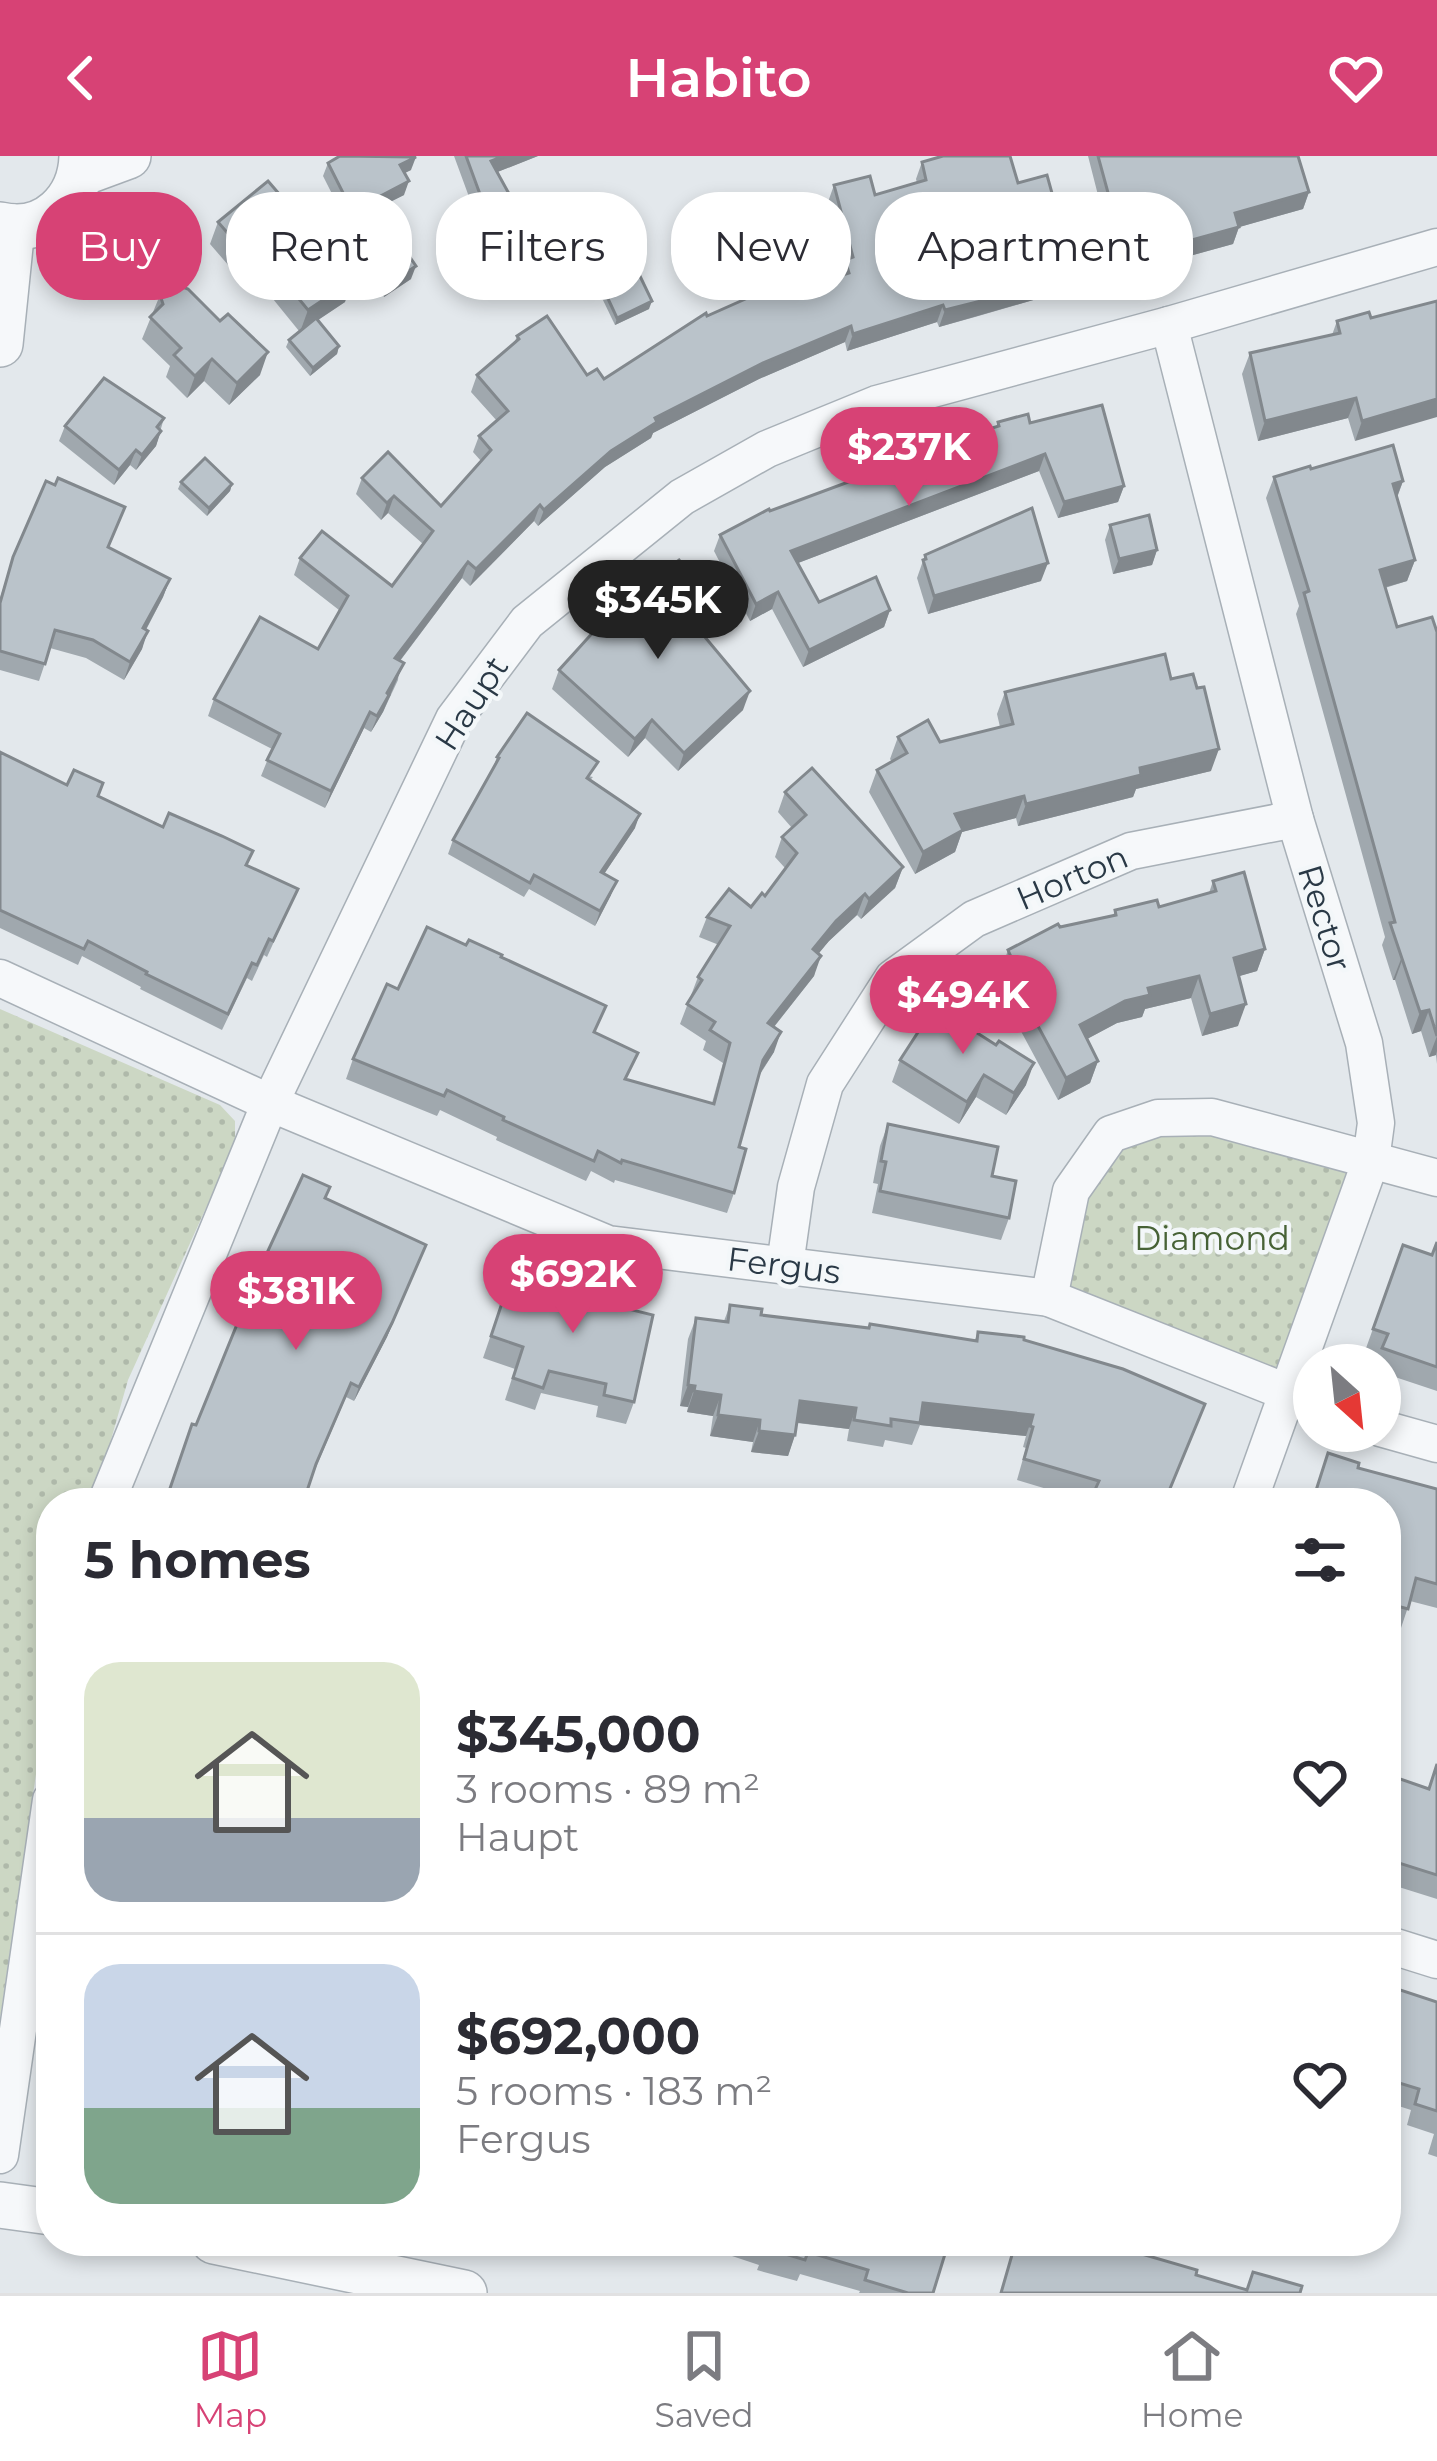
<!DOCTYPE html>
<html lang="en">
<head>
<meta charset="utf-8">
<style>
  :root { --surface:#fff; --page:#f2f2f3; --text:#2b2b33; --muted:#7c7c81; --line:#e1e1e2; --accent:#d74275 }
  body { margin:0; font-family:Montserrat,sans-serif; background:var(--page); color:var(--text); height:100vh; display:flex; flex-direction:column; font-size:45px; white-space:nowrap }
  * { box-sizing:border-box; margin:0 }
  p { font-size:39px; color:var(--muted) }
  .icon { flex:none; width:66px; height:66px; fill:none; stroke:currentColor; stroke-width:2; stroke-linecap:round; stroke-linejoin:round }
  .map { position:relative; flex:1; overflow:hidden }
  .side { position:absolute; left:36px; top:1332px; width:1365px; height:768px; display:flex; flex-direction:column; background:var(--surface); border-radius:48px; box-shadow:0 6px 18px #0003 }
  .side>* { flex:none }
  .guide { position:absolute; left:36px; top:36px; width:1365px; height:108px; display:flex; gap:24px }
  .needle { width:78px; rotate:153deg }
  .buttons { position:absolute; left:1293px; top:1188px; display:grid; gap:24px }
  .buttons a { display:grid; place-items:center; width:108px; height:108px; border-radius:50%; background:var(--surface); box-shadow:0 6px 18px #0003; font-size:60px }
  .price { position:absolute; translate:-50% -102px; padding:0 27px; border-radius:42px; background:var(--accent); color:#fff; font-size:39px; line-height:78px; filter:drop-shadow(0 3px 6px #0008) }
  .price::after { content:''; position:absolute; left:50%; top:72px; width:36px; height:27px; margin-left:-18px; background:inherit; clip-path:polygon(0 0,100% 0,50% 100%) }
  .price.on { background:#222; color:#fff }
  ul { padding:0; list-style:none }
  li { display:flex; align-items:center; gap:36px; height:300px; padding:0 48px }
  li+li { border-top:3px solid var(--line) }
  li span { display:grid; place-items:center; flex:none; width:336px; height:240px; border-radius:36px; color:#555 }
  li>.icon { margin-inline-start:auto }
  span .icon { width:144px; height:144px; fill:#fffc; stroke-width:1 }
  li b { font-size:51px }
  h2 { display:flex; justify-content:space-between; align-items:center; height:144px; padding:0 48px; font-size:51px }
  .chip { padding:0 42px; border-radius:48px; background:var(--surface); box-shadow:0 6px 18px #0003; font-size:42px; line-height:108px }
  .chip.on { background:var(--accent); color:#fff }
  header { display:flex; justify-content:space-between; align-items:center; height:156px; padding:0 48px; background:var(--accent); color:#fff; font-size:54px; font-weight:600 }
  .dock { display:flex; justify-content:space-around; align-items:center; height:168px; border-top:3px solid var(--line); background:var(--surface); font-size:33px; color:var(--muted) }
  .dock a { display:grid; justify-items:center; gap:6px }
  .dock .on { color:var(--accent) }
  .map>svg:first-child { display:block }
  .park { fill:url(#park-dots) }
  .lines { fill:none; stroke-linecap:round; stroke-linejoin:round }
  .minor-casing { stroke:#a8b0b7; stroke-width:39 }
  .tertiary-casing { stroke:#a8b0b7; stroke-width:48 }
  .minor { stroke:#f6f8fa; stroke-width:36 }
  .tertiary { stroke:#f6f8fa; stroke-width:45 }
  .wall { fill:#a0a8ae }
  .shaded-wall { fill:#82888d }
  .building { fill:#bac3ca; stroke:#82888d; stroke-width:3 }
  .labels { text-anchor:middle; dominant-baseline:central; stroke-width:9; stroke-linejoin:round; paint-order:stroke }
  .street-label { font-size:33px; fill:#2a3946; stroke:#f3f7f9 }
  .park-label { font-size:33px; fill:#476236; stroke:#f3f7f9 }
</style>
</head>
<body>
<header><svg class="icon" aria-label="back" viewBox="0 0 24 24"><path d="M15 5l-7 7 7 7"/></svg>Habito<svg class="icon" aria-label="heart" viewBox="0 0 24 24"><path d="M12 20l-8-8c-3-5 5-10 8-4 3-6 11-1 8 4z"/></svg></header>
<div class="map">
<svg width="1437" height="2137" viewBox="0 0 1437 2137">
  <defs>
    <pattern id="park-dots" width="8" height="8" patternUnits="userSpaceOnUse" patternTransform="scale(3)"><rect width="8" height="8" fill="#ccd7c4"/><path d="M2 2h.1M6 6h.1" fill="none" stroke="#afb9aa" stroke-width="1.8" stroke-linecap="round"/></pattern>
  </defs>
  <rect width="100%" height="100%" fill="#e3e8ec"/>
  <g class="park">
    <polygon points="0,853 220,949 235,965 235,988 128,1224 93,1347 51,1347 51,1516 0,1863"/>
    <polygon points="1160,965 1366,1007 1286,1234 1052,1141 1074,1036 1114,981"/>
  </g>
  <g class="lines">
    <g class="minor-casing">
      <g id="minor">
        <polyline points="1169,169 1295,663 1364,887 1376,967 1371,1004 1248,1347"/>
        <polyline points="0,822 270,947 608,1088 1049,1142 1314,1247"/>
        <polyline points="785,1109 796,1031 825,928 893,822 974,763 1131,695 1295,663"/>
        <polyline points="1049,1142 1071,1035 1111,978 1158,962 1212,961 1437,1022"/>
        <polyline points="1380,1272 1437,1288"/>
        <polyline points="106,1347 270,947 454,563 527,466 682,341 767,293 877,248 1169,169 1437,91"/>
        <polyline points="1386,1788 1437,1804"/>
        <polyline points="0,1999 51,1644"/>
      </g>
    </g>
    <g class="tertiary-casing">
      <g id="tertiary">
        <polyline points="82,17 128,0"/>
        <path d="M0,69C46,80 81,44 82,0"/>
        <polyline points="0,188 12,71"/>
        <polyline points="0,2049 51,2056"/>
        <polyline points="214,2085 464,2137"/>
      </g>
    </g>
    <use href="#minor" class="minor"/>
    <use href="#tertiary" class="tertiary"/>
  </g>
  <g class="wall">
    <polygon points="454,0 538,0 497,16 519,56 514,72 486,87"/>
    <polygon points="1088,0 1298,0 1309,36 1303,53 1239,71 1233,88 1175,104 1172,91 1074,118 1068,134 975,161 939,171 937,166 847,195 845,186 759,223 653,277 651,282 605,311 538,370 534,365 470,430 462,422 400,505 398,524 383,556 371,576 364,572 325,652 261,620 272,593 208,560 214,543 318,493 339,454 294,419 300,402 392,430 423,388 388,357 381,364 356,338 362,322 441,350 481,305 473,296 479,280 497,265 471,236 477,219 514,188 517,180 587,219 604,223 707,160 750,141 756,124 795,134 839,120 844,107 828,46 834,29 875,39 917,27 916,23 922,6 1018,27 1058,59 1100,47"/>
    <polygon points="328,7 411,14 404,17 404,39 376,53 411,123 384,141 323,20"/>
    <polygon points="218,66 345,146 318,164 339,190 337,198 310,220 286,191 289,184 299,175 273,143 254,139 210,88"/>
    <polygon points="728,66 772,93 736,111 722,81"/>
    <polygon points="603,132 649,153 615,169 601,140"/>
    <polygon points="160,139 260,219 229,249 204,225 187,242 166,221 170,210 142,183"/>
    <polygon points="1437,145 1355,285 1348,262 1258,285 1242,218 1250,197 1332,179 1337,165 1371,162"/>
    <polygon points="164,262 156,290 136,314 130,309 114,329 59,285 65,270"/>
    <polygon points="998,266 1030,267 1124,330 1118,346 1058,362 1039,315 798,407 819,446 890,454 884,471 803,511 772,453 750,465 714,395 720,379 770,355 892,310 895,301 996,271"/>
    <polygon points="1311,313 1403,325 1397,342 1415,404 1407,425 1385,432 1397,471 1437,476 1437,908 1436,899 1429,901 1421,875 1412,878 1395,824 1393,824 1382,789 1385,781 1296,458 1299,450 1266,342 1274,321"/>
    <polygon points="181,326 232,328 230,335 207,360 178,333"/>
    <polygon points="125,351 109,391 170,423 163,441 146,474 142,493 124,524 86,502 50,492 39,525 0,514 0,442 13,401"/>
    <polygon points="1110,369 1157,394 1152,409 1113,418 1105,384"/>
    <polygon points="925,399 1041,425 928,458 917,422"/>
    <polygon points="713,476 705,482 743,554 678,615 645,582 628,601 552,533 559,514"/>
    <polygon points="1171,523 1211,615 1136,633 1133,641 1018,670 1016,662 962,676 955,696 915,718 869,636 877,614 892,606 890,603 898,581 940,586 1000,571 997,558 1005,536"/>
    <polygon points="0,596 67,629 99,640 298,733 267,801 264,799 252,825 247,822 222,874 140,833 141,831 82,800 78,809 0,772"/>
    <polygon points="497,601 593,621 590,624 635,672 604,718 611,739 595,770 529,733 524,741 448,698 453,684 492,615"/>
    <polygon points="785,636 903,711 895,732 861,763 857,759 829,785 818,797 814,820 774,871 774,896 759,920 739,991 734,1037 727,1057 615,1024 614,1027 591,1015 586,1025 496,984 497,981 440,954 437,960 346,923 353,903 398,833 466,789 501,801 596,876 627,924 712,947 723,907 703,894 706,885 680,868 698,821 719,789 699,781 707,761 751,751 765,740 785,712 775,701 782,681 792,672 778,656"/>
    <polygon points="1213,725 1265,793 1257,815 1239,820 1238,870 1202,880 1191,842 1145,853 1142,861 1117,867 1087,883 1098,905 1090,927 1058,944 996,829 1008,794 1060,771 1113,760 1115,754 1159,751 1209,737"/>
    <polygon points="996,889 1026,929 1006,959 976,941 959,968 892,926 900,904"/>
    <polygon points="888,968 992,1020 1009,1062 1001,1084 872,1057 878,1028 873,1027 880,990"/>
    <polygon points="326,1043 426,1089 387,1181 354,1245 346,1241 312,1321 196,1269"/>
    <polygon points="1437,1086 1437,1235 1380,1216 1380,1209 1376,1209 1379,1200 1365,1195 1403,1089 1432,1099"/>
    <polygon points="513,1114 543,1128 632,1154 634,1246 626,1268 596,1261 598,1250 541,1237 535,1254 505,1244 515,1213 483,1202"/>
    <polygon points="730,1149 761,1159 975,1184 978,1176 1024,1184 1197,1270 1090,1346 1017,1324 1026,1292 1023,1291 1026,1280 920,1269 912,1289 885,1284 883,1291 847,1285 849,1273 797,1267 795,1279 788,1300 751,1296 753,1286 710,1280 713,1260 687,1256 688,1251 680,1250 688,1183 696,1162 724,1165"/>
    <polygon points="1358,1312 1437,1333 1437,1452 1410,1445 1400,1475 1386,1471 1386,1347"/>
    <polygon points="1437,1607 1437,1743 1386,1727 1386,1618 1428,1632"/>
    <polygon points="1386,1827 1397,1833 1437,1846 1437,2001 1428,1998 1434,1978 1407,1969 1411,1954 1386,1946"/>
    <polygon points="646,2085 949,2085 933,2137 859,2137 860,2135 800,2118 797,2125 757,2114 759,2109 690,2086 686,2097"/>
  </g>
  <g class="shaded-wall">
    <polygon points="504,0 538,0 485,21 491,5"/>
    <polygon points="416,1 411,14 395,22 400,9"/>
    <polygon points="409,25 404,39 366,58 371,45"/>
    <polygon points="1309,36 1303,53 1229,74 1235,57"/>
    <polygon points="519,56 514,72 486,87 492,71"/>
    <polygon points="1239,71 1233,88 1175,104 1181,87"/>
    <polygon points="1178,75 1172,91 1074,118 1068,134 939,171 945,154 1070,104"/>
    <polygon points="778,78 772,93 736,111 741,96"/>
    <polygon points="416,110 411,123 384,141 389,128"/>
    <polygon points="353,124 345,146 300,176 308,154"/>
    <polygon points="652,145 649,153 615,169 617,162"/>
    <polygon points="943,149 937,166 847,195 853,178"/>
    <polygon points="851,170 845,186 759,223 653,277 651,282 605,311 538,370 544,354 611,295 655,262 765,206"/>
    <polygon points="339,190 337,198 310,220 313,212"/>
    <polygon points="268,196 260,219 229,249 237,227"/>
    <polygon points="212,203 204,225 187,242 195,220"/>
    <polygon points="1356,242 1348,262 1258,285 1265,265"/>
    <polygon points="1437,243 1437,261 1355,285 1362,265"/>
    <polygon points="161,275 156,290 136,314 142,299"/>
    <polygon points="136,294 130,309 114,329 119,314"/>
    <polygon points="1045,298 1039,315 785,412 791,395"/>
    <polygon points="1403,325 1395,346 1393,328"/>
    <polygon points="232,328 230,335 207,360 209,352"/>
    <polygon points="1124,330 1118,346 1058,362 1064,346"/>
    <polygon points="394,340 388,357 381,364 387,347"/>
    <polygon points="540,349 534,365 470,430 476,413"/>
    <polygon points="1157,394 1152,409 1113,418 1119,403"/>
    <polygon points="1415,404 1407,425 1372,435 1380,414"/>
    <polygon points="468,406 462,422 389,519 395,502"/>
    <polygon points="1048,407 1041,425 928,458 934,440"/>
    <polygon points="170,423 163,441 137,490 143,472"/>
    <polygon points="778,436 772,453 750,465 756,448"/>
    <polygon points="890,454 884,471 803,511 809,494"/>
    <polygon points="719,458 713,476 692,492 699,474"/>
    <polygon points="148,475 142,493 124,524 130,506"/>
    <polygon points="404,507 383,556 371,576 387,537"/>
    <polygon points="750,535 743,554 678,615 684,597"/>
    <polygon points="370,556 364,572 325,652 331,635"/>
    <polygon points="652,564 645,582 628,601 635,583"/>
    <polygon points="1219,593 1211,615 1136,633 1133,641 1018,670 1026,648 1140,612"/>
    <polygon points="1024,640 1016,662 962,676 955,696 915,718 923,696 955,658"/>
    <polygon points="640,658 635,672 596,730 601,716"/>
    <polygon points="903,711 895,732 861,763 869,743"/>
    <polygon points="617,725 611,739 595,770 600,755"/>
    <polygon points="865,738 857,759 829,785 806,813 813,793 836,765"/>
    <polygon points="1265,793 1257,815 1226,824 1234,802"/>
    <polygon points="821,800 814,820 761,887 768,867"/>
    <polygon points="1403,802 1395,824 1393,824 1401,803"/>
    <polygon points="1199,820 1191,842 1145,853 1142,861 1117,867 1072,891 1080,869 1148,832"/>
    <polygon points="1246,848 1238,870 1202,880 1210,858"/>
    <polygon points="1429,854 1421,875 1412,878 1420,856"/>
    <polygon points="781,876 774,896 755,925 763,904"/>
    <polygon points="1437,880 1437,895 1436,899 1429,901"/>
    <polygon points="1098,905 1090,927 1058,944 1066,922"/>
    <polygon points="1034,907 1026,929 1006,959 1014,937"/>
    <polygon points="984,919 976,941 959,968 967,946"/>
    <polygon points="426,1089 387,1181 354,1245 359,1231"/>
    <polygon points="688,1229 695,1230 688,1251 680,1250"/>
    <polygon points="694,1235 721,1239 713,1260 687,1256"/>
    <polygon points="800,1245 856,1252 849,1273 792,1266"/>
    <polygon points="923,1247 1033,1259 1026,1280 920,1269"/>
    <polygon points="718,1259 760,1264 753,1286 710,1280"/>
    <polygon points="759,1275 795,1279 788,1300 751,1296"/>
  </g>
  <g class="building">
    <polygon points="340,0 416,1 400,9 409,25 371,45 416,110 389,128 328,7"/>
    <polygon points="466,0 504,0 491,5 519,56 492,71"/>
    <polygon points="943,0 1010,0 1018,27 1047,19 1058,59 1110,44 1098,0 1298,0 1309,36 1235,57 1239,71 1181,87 1178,75 1070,104 1074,118 981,145 945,154 943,149 853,178 851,170 765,206 655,262 657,266 611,295 544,354 540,349 476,413 468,406 395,502 404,507 387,537 389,539 377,560 370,556 331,635 267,604 280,578 214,543 260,461 318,493 348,440 300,402 322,375 392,430 433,375 394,340 387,347 362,322 388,296 441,350 491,294 479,280 508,255 477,219 519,183 517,180 547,160 587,219 597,213 604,223 706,157 707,160 761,136 756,124 783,106 795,134 849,117 845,104 853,101 834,29 870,20 875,39 926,24 922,6"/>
    <polygon points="268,25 353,124 308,154 281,121 262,117 218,66"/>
    <polygon points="764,50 778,78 741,96 728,66"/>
    <polygon points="638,116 652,145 617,162 603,132"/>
    <polygon points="172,127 188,133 220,165 228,158 268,196 237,227 212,203 195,220 174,199 181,192 150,161 163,148 160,139"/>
    <polygon points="1437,145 1437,243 1362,265 1356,242 1265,265 1250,197 1340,177 1337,165 1369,156 1371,162"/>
    <polygon points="316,162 339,190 313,212 289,184"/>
    <polygon points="104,222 164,262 157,271 161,275 142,299 136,294 119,314 65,270"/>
    <polygon points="1102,249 1124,330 1064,346 1045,298 791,395 819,446 876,421 890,454 809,494 778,436 756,448 720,379 769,353 770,355 897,308 895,301 999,270 998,266 1028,258 1030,267"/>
    <polygon points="1393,289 1403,325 1393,328 1415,404 1380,414 1397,471 1432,461 1437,476 1437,880 1429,854 1420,856 1390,767 1395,766 1304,437 1309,435 1274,321 1310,310 1311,313"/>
    <polygon points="205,302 232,328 209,352 181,326"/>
    <polygon points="58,322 125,351 108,391 170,423 143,472 148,475 130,506 93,484 55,474 45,508 0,495 0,447 13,401 46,325 55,329"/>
    <polygon points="1032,352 1048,407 934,440 923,404 926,403 925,399"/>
    <polygon points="1149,359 1157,394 1119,403 1110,369"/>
    <polygon points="679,404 719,458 699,474 750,535 684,597 652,564 635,583 559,514 615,452"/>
    <polygon points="1165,498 1171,523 1193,518 1197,532 1204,531 1219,593 1140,612 1141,619 1026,648 1024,640 955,658 963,674 923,696 877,614 907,597 898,581 928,564 940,586 1013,568 1005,536"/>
    <polygon points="527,557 598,606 587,622 640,658 601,716 617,725 600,755 534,719 530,727 453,684 499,602 497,601"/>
    <polygon points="0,596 67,629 74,614 103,627 98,640 163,671 169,657 222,680 253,695 246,709 298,733 273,785 269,783 257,809 252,807 228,858 146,818 147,816 88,785 84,793 0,754"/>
    <polygon points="812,612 903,711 869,743 865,738 836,765 813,793 821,800 768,867 781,876 763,904 739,991 746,993 734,1037 622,1004 621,1007 598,995 594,1005 503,964 504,961 447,934 444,940 353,903 387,828 398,833 427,771 466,789 469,784 502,799 501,801 606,850 594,876 638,897 625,923 714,948 730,887 710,874 715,866 687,848 702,824 698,821 730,770 707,761 729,733 751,751 762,737 765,740 797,697 782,681 806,659 785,636"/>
    <polygon points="1244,716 1265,793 1234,802 1246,848 1210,858 1199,820 1148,832 1150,839 1125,845 1080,869 1098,905 1066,922 1004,807 1012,803 1008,794 1058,768 1060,771 1116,759 1115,754 1157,744 1159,751 1216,735 1213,725"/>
    <polygon points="935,850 996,889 999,885 1034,907 1014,937 984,919 967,946 900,904"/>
    <polygon points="888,968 998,991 992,1020 1016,1025 1009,1062 880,1035 886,1006 881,1005"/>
    <polygon points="303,1019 330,1031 325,1042 426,1089 392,1167 359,1231 351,1227 316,1308 303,1347 165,1347 192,1268 196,1269 260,1112"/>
    <polygon points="1437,1086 1437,1211 1382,1192 1388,1178 1373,1173 1403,1089 1432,1099"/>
    <polygon points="513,1114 544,1124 543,1128 633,1149 632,1154 653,1159 634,1246 604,1239 606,1228 549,1215 543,1232 513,1222 523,1191 491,1180"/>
    <polygon points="730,1149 762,1153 761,1159 869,1172 870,1168 977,1185 978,1176 1024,1181 1024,1184 1123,1213 1205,1248 1164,1347 1089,1347 1099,1325 1024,1303 1033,1271 1030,1270 1033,1259 923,1247 920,1267 891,1263 891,1270 854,1264 856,1252 800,1245 795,1279 759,1275 760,1264 718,1259 721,1239 694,1235 695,1230 688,1229 696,1162 728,1166"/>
    <polygon points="1328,1297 1359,1307 1358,1312 1437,1333 1437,1428 1416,1422 1408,1453 1386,1447 1386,1347 1312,1347"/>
    <polygon points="1437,1608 1437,1719 1386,1703 1386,1618 1429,1633"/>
    <polygon points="1386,1827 1397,1830 1397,1833 1437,1846 1437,1955 1415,1948 1419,1933 1386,1923"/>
    <polygon points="760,2085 949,2085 933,2137 908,2137 865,2124 868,2114 808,2096 805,2104 765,2092 766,2087"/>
    <polygon points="1016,2085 1097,2085 1197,2114 1196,2119 1247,2134 1253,2116 1302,2130 1300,2137 1001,2137"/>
  </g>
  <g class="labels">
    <g class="street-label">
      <text transform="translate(471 547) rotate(-57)">Haupt</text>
      <text transform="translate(1072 721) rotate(-23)">Horton</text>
      <text transform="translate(1325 762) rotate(73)">Rector</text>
      <text transform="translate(784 1109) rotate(7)">Fergus</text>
    </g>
    <g class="park-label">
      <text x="1212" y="1082">Diamond</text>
    </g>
  </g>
</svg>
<div class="buttons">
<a><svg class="needle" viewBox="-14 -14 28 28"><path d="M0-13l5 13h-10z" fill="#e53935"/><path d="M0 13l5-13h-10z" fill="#7c7c81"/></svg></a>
</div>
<b class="price" style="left:909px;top:353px">$237K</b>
<b class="price on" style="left:658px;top:506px">$345K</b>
<b class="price" style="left:963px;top:901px">$494K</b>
<b class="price" style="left:573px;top:1180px">$692K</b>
<b class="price" style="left:296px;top:1197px">$381K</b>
<div class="guide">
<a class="chip on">Buy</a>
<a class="chip">Rent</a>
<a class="chip">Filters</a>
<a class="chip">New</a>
<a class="chip">Apartment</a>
</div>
<section class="side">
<h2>5 homes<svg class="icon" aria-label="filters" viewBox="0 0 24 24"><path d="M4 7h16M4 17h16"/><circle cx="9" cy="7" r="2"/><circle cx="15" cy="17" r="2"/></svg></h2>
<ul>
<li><span style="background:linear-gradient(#dfe7d0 65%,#9aa5b1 0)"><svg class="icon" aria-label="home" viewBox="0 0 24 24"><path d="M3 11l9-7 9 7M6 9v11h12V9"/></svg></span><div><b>$345,000</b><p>3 rooms · 89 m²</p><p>Haupt</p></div><svg class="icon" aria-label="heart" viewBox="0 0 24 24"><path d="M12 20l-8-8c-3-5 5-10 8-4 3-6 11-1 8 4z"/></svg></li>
<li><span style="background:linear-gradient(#c9d6e8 60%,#7fa58c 0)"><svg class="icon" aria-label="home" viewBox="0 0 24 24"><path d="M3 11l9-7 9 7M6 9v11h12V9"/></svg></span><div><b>$692,000</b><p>5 rooms · 183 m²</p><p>Fergus</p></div><svg class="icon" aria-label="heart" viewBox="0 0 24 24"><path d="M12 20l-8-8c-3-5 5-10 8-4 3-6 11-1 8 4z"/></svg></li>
</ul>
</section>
</div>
<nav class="dock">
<a class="on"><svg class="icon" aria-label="map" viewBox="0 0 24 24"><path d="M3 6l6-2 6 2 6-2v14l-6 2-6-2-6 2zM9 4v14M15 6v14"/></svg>Map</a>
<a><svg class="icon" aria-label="saved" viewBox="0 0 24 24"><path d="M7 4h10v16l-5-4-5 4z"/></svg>Saved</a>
<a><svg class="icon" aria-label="home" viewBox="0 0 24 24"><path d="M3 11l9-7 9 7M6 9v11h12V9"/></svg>Home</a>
</nav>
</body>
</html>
